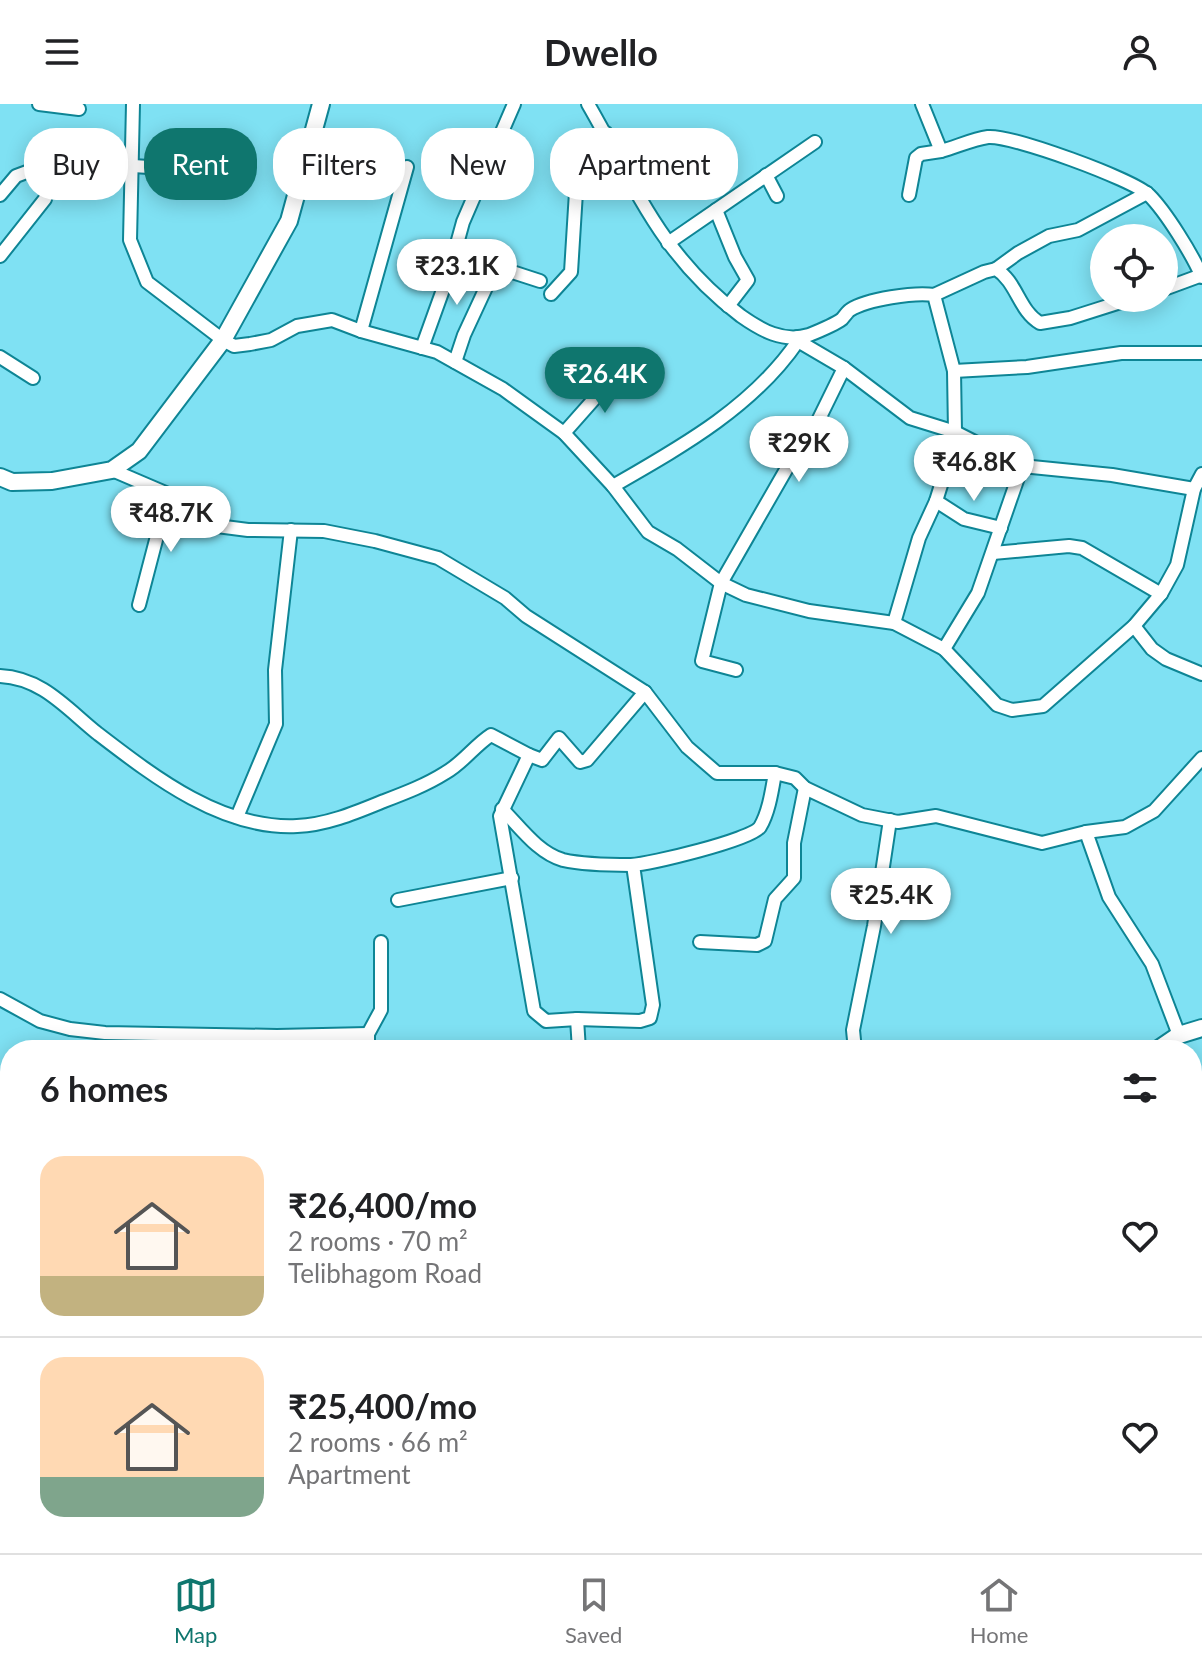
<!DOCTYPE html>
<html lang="en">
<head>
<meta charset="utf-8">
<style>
  :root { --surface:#fff; --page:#f6f6f6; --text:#202124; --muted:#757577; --line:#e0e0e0; --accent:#0f766e }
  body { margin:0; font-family:Lato,sans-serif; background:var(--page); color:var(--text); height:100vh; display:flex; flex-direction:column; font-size:30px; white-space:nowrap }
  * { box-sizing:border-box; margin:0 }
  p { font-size:26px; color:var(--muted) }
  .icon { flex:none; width:44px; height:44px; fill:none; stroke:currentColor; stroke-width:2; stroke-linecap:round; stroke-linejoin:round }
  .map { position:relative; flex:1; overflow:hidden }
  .sheet { position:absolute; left:0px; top:936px; width:1202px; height:514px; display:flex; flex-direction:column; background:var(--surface); border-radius:32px 32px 0 0; box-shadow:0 4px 20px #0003 }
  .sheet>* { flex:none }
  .hud { position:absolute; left:24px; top:24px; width:800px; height:72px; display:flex; gap:16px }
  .buttons { position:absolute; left:1090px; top:120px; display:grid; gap:16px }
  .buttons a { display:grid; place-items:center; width:88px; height:88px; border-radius:50%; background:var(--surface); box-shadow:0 4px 20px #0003; font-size:40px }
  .price { position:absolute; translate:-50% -68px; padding:0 18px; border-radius:28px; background:#fff; color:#222; font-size:26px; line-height:52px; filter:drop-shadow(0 2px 4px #0008) }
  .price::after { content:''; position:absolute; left:50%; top:48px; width:24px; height:18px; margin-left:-12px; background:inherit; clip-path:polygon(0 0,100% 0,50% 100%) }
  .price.on { background:var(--accent); color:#fff }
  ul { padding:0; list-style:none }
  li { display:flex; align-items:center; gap:24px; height:200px; padding:0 40px }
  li+li { border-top:2px solid var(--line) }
  li span { display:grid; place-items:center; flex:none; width:224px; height:160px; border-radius:24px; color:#555 }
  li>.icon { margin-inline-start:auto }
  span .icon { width:96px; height:96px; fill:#fffc; stroke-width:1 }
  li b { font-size:34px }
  h2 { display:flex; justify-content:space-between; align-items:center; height:96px; padding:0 40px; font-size:34px }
  .chip { padding:0 28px; border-radius:32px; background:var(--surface); box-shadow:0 4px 20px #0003; font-size:28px; line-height:72px }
  .chip.on { background:var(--accent); color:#fff }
  header { display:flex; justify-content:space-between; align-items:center; height:104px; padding:0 40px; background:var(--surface); font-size:36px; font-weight:700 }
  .dock { display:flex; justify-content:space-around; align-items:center; height:112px; border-top:2px solid var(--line); background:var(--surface); font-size:22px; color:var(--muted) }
  .dock a { display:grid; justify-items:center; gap:4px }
  .dock .on { color:var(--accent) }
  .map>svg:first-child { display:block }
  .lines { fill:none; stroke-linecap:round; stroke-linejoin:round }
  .street-casing { stroke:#0e8595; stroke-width:16 }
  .secondary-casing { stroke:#0e8595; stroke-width:20 }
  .street { stroke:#fff; stroke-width:12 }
  .secondary { stroke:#fff; stroke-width:16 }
</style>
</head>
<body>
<header><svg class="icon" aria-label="menu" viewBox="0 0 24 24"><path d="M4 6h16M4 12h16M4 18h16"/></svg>Dwello<svg class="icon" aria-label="person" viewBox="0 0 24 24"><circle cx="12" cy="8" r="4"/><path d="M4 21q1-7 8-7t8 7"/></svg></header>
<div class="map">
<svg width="1202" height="1449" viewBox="0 0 1202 1449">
  <rect width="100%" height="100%" fill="#7fe1f3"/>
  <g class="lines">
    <g class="street-casing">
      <g id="street">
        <polyline points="39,0 79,5"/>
        <polyline points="133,0 130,136 147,178 223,236 234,242 250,240 271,236 297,222 332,216 361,227 437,248 503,285 564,329 613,382 648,428 677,445 721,479 746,491 809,507 894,519 944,545 997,601 1012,606 1043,602 1134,522 1161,490 1177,461 1194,385 1202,370"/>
        <path d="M588,0C636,83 660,151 741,212C761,226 783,239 809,231C819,227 834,221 842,215C843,214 849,206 850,206C867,195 915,188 934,191L954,267L955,328L951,349L936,397L919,434L894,519"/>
        <path d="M922,0L941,47C956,43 973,35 988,33C1012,31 1132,75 1149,91C1166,108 1192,150 1202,173"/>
        <polyline points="133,62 196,66"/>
        <polyline points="766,71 777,92"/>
        <polyline points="0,91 16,72 32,66 42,70 49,80 45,95 0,152"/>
        <polyline points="909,91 916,54 921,50 941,47"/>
        <polyline points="716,106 735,153 748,176 728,202"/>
        <polyline points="668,139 815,38"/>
        <polyline points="454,149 540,177"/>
        <polyline points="996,165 1018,149 1049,132 1078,126 1147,89"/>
        <polyline points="1164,185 1202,171"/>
        <polyline points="551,190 571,168 577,72 582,58 606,29"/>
        <path d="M934,191L984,168L996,165C1017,178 1019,207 1040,219L1070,214L1133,194"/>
        <polyline points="361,227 407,63"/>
        <polyline points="798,237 844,264 910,314 955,328 1022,362 1112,371 1194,385"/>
        <polyline points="422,244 449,169 463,118 514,0"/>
        <polyline points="0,253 33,274"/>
        <polyline points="455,258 464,231 496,162"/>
        <polyline points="954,267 1027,263 1121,249 1202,249"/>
        <polyline points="564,329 618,268"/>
        <polyline points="112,366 168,390 188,402 204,417 217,422 248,426 324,427 375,437 438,454 505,494 526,512 645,588 687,643 717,669 775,669 795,674 805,684 862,711 898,718 936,712 1042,739 1086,728 1125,723 1154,707 1202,654"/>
        <path d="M613,382C681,343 753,303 798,237V233"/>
        <polyline points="936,397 964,415 1001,424"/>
        <polyline points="993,449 1069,442 1082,444 1161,490"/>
        <polyline points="139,501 168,390"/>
        <polyline points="1134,522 1152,545 1166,555 1202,570"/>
        <polyline points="944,545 978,489 1022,362"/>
        <polyline points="736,566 702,557 721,479 791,357 816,321 844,264"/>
        <path d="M0,572C42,574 66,604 97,629C153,672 222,726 297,722C327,721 357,708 384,697C405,689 426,681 445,669C463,659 474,642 491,631L529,651L500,712L534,907L546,917L577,915L640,917L650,914L653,901L633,761"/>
        <polyline points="529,651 542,656 559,634 580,658 587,656 645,588"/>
        <path d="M502,705C520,723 538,749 563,756C581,760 613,761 631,761C650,760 751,736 760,723C769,708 772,686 775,669"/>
        <polyline points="237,713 276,620 275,566 291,426"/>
        <polyline points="1086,728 1109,793 1152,860 1179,931"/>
        <polyline points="398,796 512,774"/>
        <polyline points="700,838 757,841 765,837 775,795 794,774 794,739 805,684"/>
        <polyline points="0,895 40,917 70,925 105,929 277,932 368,930"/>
        <polyline points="577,915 579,946"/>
        <polyline points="368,946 368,930 381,906 381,838"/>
        <polyline points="855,946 853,926 874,822 890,716"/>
        <polyline points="0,1072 10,1082"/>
        <polyline points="1192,1143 1202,1144"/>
        <polyline points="1192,1270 1202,1271"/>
        <polyline points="0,1293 10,1309"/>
        <polyline points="0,1368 10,1362"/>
        <polyline points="1192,1404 1202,1395"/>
        <polyline points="1192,1417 1202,1430"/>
        <polyline points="255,1440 264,1449"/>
        <polyline points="796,1440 880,1443 927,1449"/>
        <polyline points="1124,1440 1126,1449"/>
        <polyline points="150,1449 163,1440"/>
        <polyline points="275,1449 283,1440"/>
        <polyline points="362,1449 366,1440"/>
        <polyline points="627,1449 631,1440"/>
        <polyline points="1022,1449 1050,1440"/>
      </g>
    </g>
    <g class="secondary-casing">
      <g id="secondary">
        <polyline points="0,373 12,378 52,377 112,366 139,347 223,236 289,117 321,0"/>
        <polyline points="1157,946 1179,931 1202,924"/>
        <polyline points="0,993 10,998"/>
      </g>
    </g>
    <use href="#street" class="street"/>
    <use href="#secondary" class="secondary"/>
  </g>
</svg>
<div class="buttons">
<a><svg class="icon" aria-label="locate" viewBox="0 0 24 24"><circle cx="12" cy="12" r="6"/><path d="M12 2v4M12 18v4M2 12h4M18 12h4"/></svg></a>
</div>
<b class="price" style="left:457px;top:203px">₹23.1K</b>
<b class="price on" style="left:605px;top:311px">₹26.4K</b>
<b class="price" style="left:799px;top:380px">₹29K</b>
<b class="price" style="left:974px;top:399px">₹46.8K</b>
<b class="price" style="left:171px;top:450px">₹48.7K</b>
<b class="price" style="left:891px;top:832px">₹25.4K</b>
<div class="hud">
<a class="chip">Buy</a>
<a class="chip on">Rent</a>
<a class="chip">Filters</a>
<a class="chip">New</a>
<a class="chip">Apartment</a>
</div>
<section class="sheet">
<h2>6 homes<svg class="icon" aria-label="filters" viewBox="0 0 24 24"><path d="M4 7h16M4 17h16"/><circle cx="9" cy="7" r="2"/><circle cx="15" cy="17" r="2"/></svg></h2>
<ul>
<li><span style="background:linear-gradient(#ffd9b3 75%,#c2b280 0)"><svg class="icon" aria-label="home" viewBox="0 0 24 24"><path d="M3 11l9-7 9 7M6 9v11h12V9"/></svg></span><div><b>₹26,400/mo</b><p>2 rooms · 70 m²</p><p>Telibhagom Road</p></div><svg class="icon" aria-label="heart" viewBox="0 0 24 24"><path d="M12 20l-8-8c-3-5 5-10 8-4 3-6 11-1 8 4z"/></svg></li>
<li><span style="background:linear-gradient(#ffd9b3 75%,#7fa58c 0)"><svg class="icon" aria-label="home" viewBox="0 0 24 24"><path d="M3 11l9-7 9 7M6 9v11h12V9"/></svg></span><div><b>₹25,400/mo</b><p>2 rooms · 66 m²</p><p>Apartment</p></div><svg class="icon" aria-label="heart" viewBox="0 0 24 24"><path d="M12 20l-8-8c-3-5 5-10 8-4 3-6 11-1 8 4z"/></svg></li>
</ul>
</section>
</div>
<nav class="dock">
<a class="on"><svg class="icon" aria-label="map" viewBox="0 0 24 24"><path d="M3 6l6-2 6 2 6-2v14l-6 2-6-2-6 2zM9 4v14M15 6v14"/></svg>Map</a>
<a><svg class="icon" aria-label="saved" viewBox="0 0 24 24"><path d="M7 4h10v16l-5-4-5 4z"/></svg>Saved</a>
<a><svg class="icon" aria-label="home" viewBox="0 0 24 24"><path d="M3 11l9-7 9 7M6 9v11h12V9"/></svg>Home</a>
</nav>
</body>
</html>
